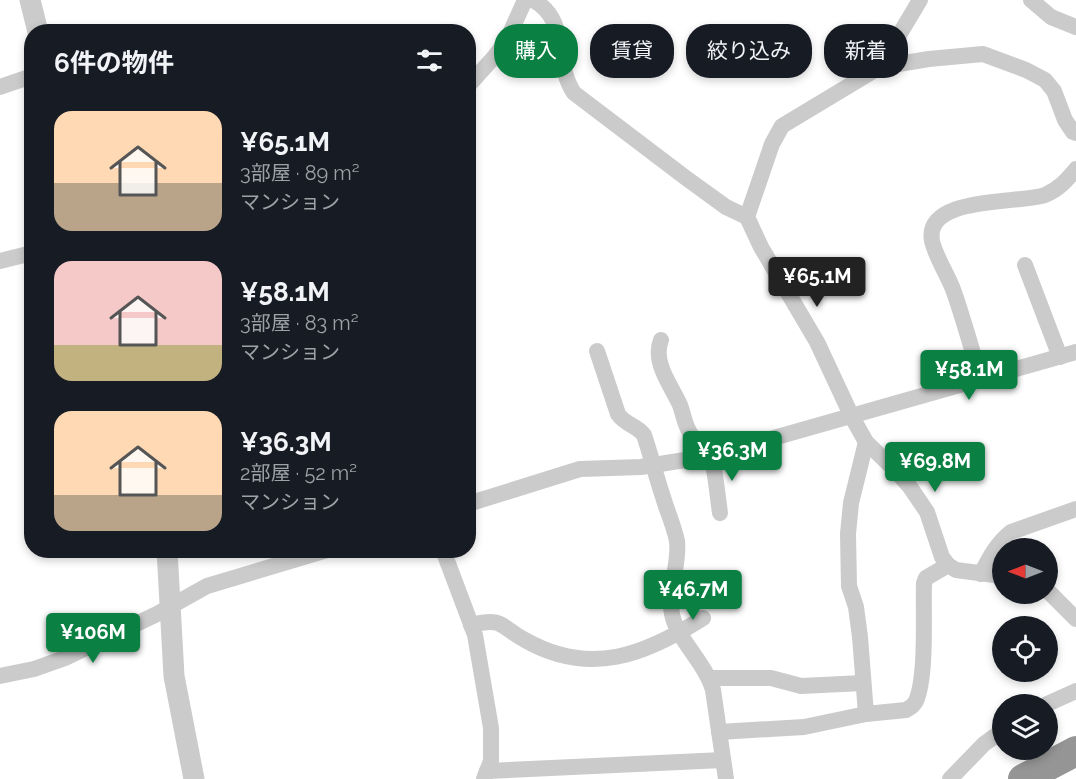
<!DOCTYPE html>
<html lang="ja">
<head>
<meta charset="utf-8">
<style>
  :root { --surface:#171b24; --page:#242831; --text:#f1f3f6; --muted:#9ea1a6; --accent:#0b8043 }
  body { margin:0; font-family:Raleway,"Noto Sans JP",sans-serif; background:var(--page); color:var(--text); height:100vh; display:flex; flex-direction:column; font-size:22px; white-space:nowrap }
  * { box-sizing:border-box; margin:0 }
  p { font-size:20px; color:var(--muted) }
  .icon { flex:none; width:33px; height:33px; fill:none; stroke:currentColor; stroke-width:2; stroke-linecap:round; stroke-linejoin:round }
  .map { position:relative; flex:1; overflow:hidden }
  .panel { position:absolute; left:24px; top:24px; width:452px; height:534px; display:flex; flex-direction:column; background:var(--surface); border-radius:24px; box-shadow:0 3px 9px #0003 }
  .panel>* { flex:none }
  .top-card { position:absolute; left:494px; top:24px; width:492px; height:54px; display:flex; gap:12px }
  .needle { width:39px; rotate:270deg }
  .tools { position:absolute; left:992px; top:538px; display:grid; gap:12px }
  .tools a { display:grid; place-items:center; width:66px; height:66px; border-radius:50%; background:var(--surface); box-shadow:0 3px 9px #0003; font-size:30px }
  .price { position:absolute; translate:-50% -51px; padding:0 14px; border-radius:6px; background:var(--accent); color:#fff; font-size:20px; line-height:39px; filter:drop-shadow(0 2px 3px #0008) }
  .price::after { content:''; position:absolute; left:50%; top:36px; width:18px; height:14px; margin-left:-9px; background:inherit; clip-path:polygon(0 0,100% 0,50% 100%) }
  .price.on { background:#222; color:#fff }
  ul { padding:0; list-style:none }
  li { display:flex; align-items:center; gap:18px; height:150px; padding:0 30px }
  li span { display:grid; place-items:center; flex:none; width:168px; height:120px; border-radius:18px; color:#555 }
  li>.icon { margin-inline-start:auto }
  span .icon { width:72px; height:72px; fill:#fffc; stroke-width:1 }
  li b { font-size:26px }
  h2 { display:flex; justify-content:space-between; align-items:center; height:72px; padding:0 30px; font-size:26px }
  .chip { padding:0 21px; border-radius:24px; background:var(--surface); box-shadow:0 3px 9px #0003; font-size:21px; line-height:54px }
  .chip.on { background:var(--accent); color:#fff }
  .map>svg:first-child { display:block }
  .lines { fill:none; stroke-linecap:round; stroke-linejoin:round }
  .minor { stroke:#cbcbcb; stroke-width:16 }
  .tertiary { stroke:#cbcbcb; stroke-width:21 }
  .motorway { stroke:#959595; stroke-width:30 }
</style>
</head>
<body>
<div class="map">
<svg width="1076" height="779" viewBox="0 0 1076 779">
  <rect width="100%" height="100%" fill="#fff"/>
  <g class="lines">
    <g class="minor">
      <path d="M533,0C570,20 553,62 574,93L686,178L726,207L747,217L761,247L817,342L852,417L866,442L893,468L910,487L927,512L942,557L948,565L956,570L1002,576"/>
      <polyline points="1031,0 1051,17 1076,27"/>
      <polyline points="880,67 920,0"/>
      <polyline points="468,86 495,56 507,40 525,0"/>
      <polyline points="0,87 32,76"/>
      <polyline points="747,217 772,144 782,126 880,67 929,59 983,54 1026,70 1045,80 1054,91 1065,120 1073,132 1076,133"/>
      <polyline points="0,261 32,253"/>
      <polyline points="1025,265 1060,357"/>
      <path d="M661,340C652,362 671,385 680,405C684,416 685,427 692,436C697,443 707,449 711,457C715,467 718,500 720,513"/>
      <path d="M597,351L618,414C625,425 637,425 644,435C651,456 656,476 663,497C667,511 674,526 677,541C680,565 667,589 672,614C676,638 705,662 713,690L726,779"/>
      <path d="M981,380C972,350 964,321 954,292C948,275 936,258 932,241C924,195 1020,204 1045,195C1059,189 1066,181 1076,169"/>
      <polyline points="468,504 580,469 641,467 710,456 1076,352"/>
      <polyline points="443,550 475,635 491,728 491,761 484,779"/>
      <path d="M981,574C989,558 997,543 1011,532L1076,509"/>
      <polyline points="1047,590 1076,619"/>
      <path d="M471,625C504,617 499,626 525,640C590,677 645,655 703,618"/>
      <polyline points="0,676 34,669 65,658 157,614 207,586 327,550"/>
      <polyline points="710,678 771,678 801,686 863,683"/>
      <polyline points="1045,705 1076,691"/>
      <polyline points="866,714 860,637 856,607 849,586 848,534 851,503 866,442"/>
      <path d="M719,732L804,727L866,714L906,710C910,708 914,705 916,701C927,676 923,612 924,583L926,578L948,565"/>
      <polyline points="487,771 723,760"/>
      <polyline points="950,779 984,744 1002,731"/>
    </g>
    <g class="tertiary">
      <polyline points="30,0 38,32"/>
      <polyline points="167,550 174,676 194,779"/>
    </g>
    <polyline class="motorway" points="1023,779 1076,751"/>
  </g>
</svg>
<div class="tools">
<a><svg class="needle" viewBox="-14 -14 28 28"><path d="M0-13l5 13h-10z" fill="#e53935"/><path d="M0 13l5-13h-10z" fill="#9ea1a6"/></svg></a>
<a><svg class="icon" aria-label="locate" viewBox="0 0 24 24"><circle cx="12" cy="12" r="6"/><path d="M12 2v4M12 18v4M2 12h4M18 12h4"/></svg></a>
<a><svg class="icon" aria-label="layers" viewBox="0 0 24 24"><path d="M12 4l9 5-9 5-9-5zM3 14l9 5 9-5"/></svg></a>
</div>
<b class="price on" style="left:817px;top:308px">¥65.1M</b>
<b class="price" style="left:969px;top:401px">¥58.1M</b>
<b class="price" style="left:732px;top:482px">¥36.3M</b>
<b class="price" style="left:935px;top:493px">¥69.8M</b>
<b class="price" style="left:693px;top:621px">¥46.7M</b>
<b class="price" style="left:93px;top:664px">¥106M</b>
<div class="top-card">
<a class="chip on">購入</a>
<a class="chip">賃貸</a>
<a class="chip">絞り込み</a>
<a class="chip">新着</a>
</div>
<section class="panel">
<h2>6件の物件<svg class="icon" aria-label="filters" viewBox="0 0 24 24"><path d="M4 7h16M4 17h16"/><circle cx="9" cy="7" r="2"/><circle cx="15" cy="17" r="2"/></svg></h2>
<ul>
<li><span style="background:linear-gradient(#ffd9b3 60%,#b9a48a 0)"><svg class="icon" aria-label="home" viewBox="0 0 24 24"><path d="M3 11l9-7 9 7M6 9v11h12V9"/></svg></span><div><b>¥65.1M</b><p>3部屋 · 89 m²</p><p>マンション</p></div></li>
<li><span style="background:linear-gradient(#f6c9c9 70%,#c2b280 0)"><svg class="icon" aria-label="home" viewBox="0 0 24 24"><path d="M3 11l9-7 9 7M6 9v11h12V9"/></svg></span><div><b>¥58.1M</b><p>3部屋 · 83 m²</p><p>マンション</p></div></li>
<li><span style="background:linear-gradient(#ffd9b3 70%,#b9a48a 0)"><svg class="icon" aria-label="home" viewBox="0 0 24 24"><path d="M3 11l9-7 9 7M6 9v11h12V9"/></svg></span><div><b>¥36.3M</b><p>2部屋 · 52 m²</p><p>マンション</p></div></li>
</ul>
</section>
</div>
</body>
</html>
